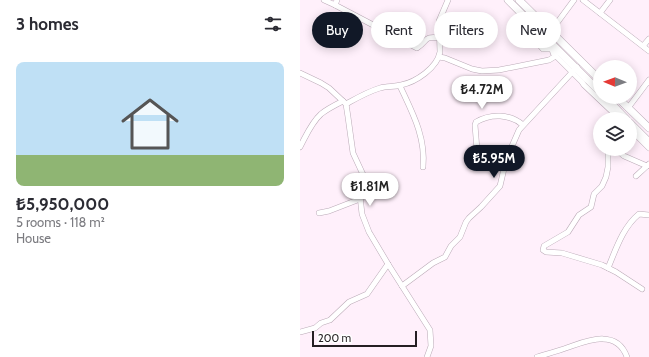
<!DOCTYPE html>
<html lang="en">
<head>
<meta charset="utf-8">
<style>
  :root { --surface:#fff; --page:#f2f2f3; --text:#2b2b33; --muted:#7c7c81; --accent:#111827 }
  body { margin:0; font-family:Cabin,sans-serif; background:var(--page); color:var(--text); height:100vh; display:flex; flex-direction:column; font-size:15px; white-space:nowrap }
  * { box-sizing:border-box; margin:0 }
  p { font-size:13px; color:var(--muted) }
  .icon { flex:none; width:22px; height:22px; fill:none; stroke:currentColor; stroke-width:2; stroke-linecap:round; stroke-linejoin:round }
  .map { position:relative; flex:1; overflow:hidden }
  .sheet { display:flex; flex-direction:column; background:var(--surface); width:300px }
  .sheet>* { flex:none }
  .guide { position:absolute; left:12px; top:12px; width:277px; height:36px; display:flex; gap:8px }
  .needle { width:26px; rotate:271deg }
  .tools { position:absolute; left:293px; top:60px; display:grid; gap:8px }
  .tools a { display:grid; place-items:center; width:44px; height:44px; border-radius:50%; background:var(--surface); box-shadow:0 2px 10px #0003; font-size:20px }
  .scale { position:absolute; left:12px; bottom:10px; width:105px; box-sizing:border-box; padding-left:4px; border:2px solid #251f23; border-top:0; font-size:11px; line-height:14px; white-space:nowrap; color:#251f23; -webkit-text-stroke:3px #fff; paint-order:stroke }
  .price { position:absolute; translate:-50% -34px; padding:0 9px; border-radius:14px; background:#fff; color:#222; font-size:13px; line-height:26px; filter:drop-shadow(0 1px 2px #0008) }
  .price::after { content:''; position:absolute; left:50%; top:24px; width:12px; height:9px; margin-left:-6px; background:inherit; clip-path:polygon(0 0,100% 0,50% 100%) }
  .price.selected { background:var(--accent); color:#fff }
  ul { padding:0; list-style:none }
  li { display:grid; align-content:center; gap:8px; height:212px; padding:0 16px }
  li span { display:grid; place-items:center; height:124px; border-radius:8px; color:#555 }
  li>.icon { margin-inline-start:auto }
  span .icon { width:72px; height:72px; fill:#fffc; stroke-width:1 }
  li b { font-size:17px }
  h2 { display:flex; justify-content:space-between; align-items:center; height:48px; padding:0 16px; font-size:17px }
  .tag { padding:0 14px; border-radius:18px; background:var(--surface); box-shadow:0 2px 10px #0003; font-size:14px; line-height:36px }
  .tag.selected { background:var(--accent); color:#fff }
  main { display:flex; flex:1; min-height:0 }
  .map>svg:first-child { display:block }
  .lines { fill:none; stroke-linecap:round; stroke-linejoin:round }
  .minor-casing { stroke:#bbaab7; stroke-width:6 }
  .major-casing { stroke:#bbaab7; stroke-width:8 }
  .minor { stroke:#fff; stroke-width:5 }
  .major { stroke:#fff; stroke-width:7 }
</style>
</head>
<body>
<main>
<section class="sheet">
<h2>3 homes<svg class="icon" aria-label="filters" viewBox="0 0 24 24"><path d="M4 7h16M4 17h16"/><circle cx="9" cy="7" r="2"/><circle cx="15" cy="17" r="2"/></svg></h2>
<ul>
<li><span style="background:linear-gradient(#bfe0f5 75%,#8fb573 0)"><svg class="icon" aria-label="home" viewBox="0 0 24 24"><path d="M3 11l9-7 9 7M6 9v11h12V9"/></svg></span><div><b>₺5,950,000</b><p>5 rooms · 118 m²</p><p>House</p></div></li>
</ul>
</section>
<div class="map">
<svg width="349" height="357" viewBox="0 0 349 357">
  <rect width="100%" height="100%" fill="#fff0fb"/>
  <g class="lines">
    <g class="minor-casing">
      <g id="minor">
        <polyline points="24,0 35,5 37,0"/>
        <polyline points="283,0 349,51"/>
        <path d="M35,5L117,48C129,40 123,36 140,38"/>
        <polyline points="300,13 310,0"/>
        <polyline points="229,20 229,33 243,49 254,49"/>
        <polyline points="251,31 274,0"/>
        <polyline points="343,46 349,39"/>
        <polyline points="252,49 253,53 282,82 284,85 320,119"/>
        <polyline points="139,57 145,58 172,69 182,71 199,70 249,60 254,57 259,50"/>
        <polyline points="0,73 21,83 29,88 46,104 48,117 53,153 66,181 60,196 62,214 69,232 88,264 130,330 131,346 127,357"/>
        <path d="M100,86C112,112 126,137 123,167"/>
        <path d="M46,104C57,98 67,92 80,88C87,86 94,87 101,85C116,82 137,68 140,52L139,21L148,0"/>
        <polyline points="328,108 349,80"/>
        <polyline points="330,129 349,148"/>
        <path d="M0,147C6,136 11,123 21,114C27,109 35,105 43,101"/>
        <polyline points="308,149 308,167 306,177 302,186 294,194 291,207 279,215 268,232 244,246 243,250 246,252 262,253 302,265 316,272 342,289"/>
        <path d="M177,150L175,125L176,122C191,113 210,114 223,125"/>
        <polyline points="318,151 324,156 347,166"/>
        <polyline points="336,176 349,164"/>
        <polyline points="19,213 29,211 60,199"/>
        <path d="M308,268C316,249 323,227 339,214L349,215"/>
        <polyline points="102,286 133,263 145,257 151,246 160,237 166,222 169,218 181,207 200,186 206,160 219,130 277,67"/>
        <polyline points="0,332 15,328 21,323 30,320 49,302 67,294 88,264"/>
        <path d="M237,357C247,354 258,351 269,347C289,340 317,329 327,357"/>
      </g>
    </g>
    <g class="major-casing">
      <g id="major">
        <polyline points="208,0 300,92"/>
        <polyline points="219,0 300,80"/>
        <polyline points="305,97 326,119"/>
        <polyline points="317,97 349,128"/>
        <polyline points="330,123 349,142"/>
      </g>
    </g>
    <use href="#minor" class="minor"/>
    <use href="#major" class="major"/>
  </g>
</svg>
<div class="tools">
<a><svg class="needle" viewBox="-14 -14 28 28"><path d="M0-13l5 13h-10z" fill="#e53935"/><path d="M0 13l5-13h-10z" fill="#7c7c81"/></svg></a>
<a><svg class="icon" aria-label="layers" viewBox="0 0 24 24"><path d="M12 4l9 5-9 5-9-5zM3 14l9 5 9-5"/></svg></a>
</div>
<div class="scale">200 m</div>
<b class="price" style="left:182px;top:110px">₺4.72M</b>
<b class="price selected" style="left:194px;top:179px">₺5.95M</b>
<b class="price" style="left:70px;top:207px">₺1.81M</b>
<div class="guide">
<a class="tag selected">Buy</a>
<a class="tag">Rent</a>
<a class="tag">Filters</a>
<a class="tag">New</a>
</div>
</div>
</main>
</body>
</html>
